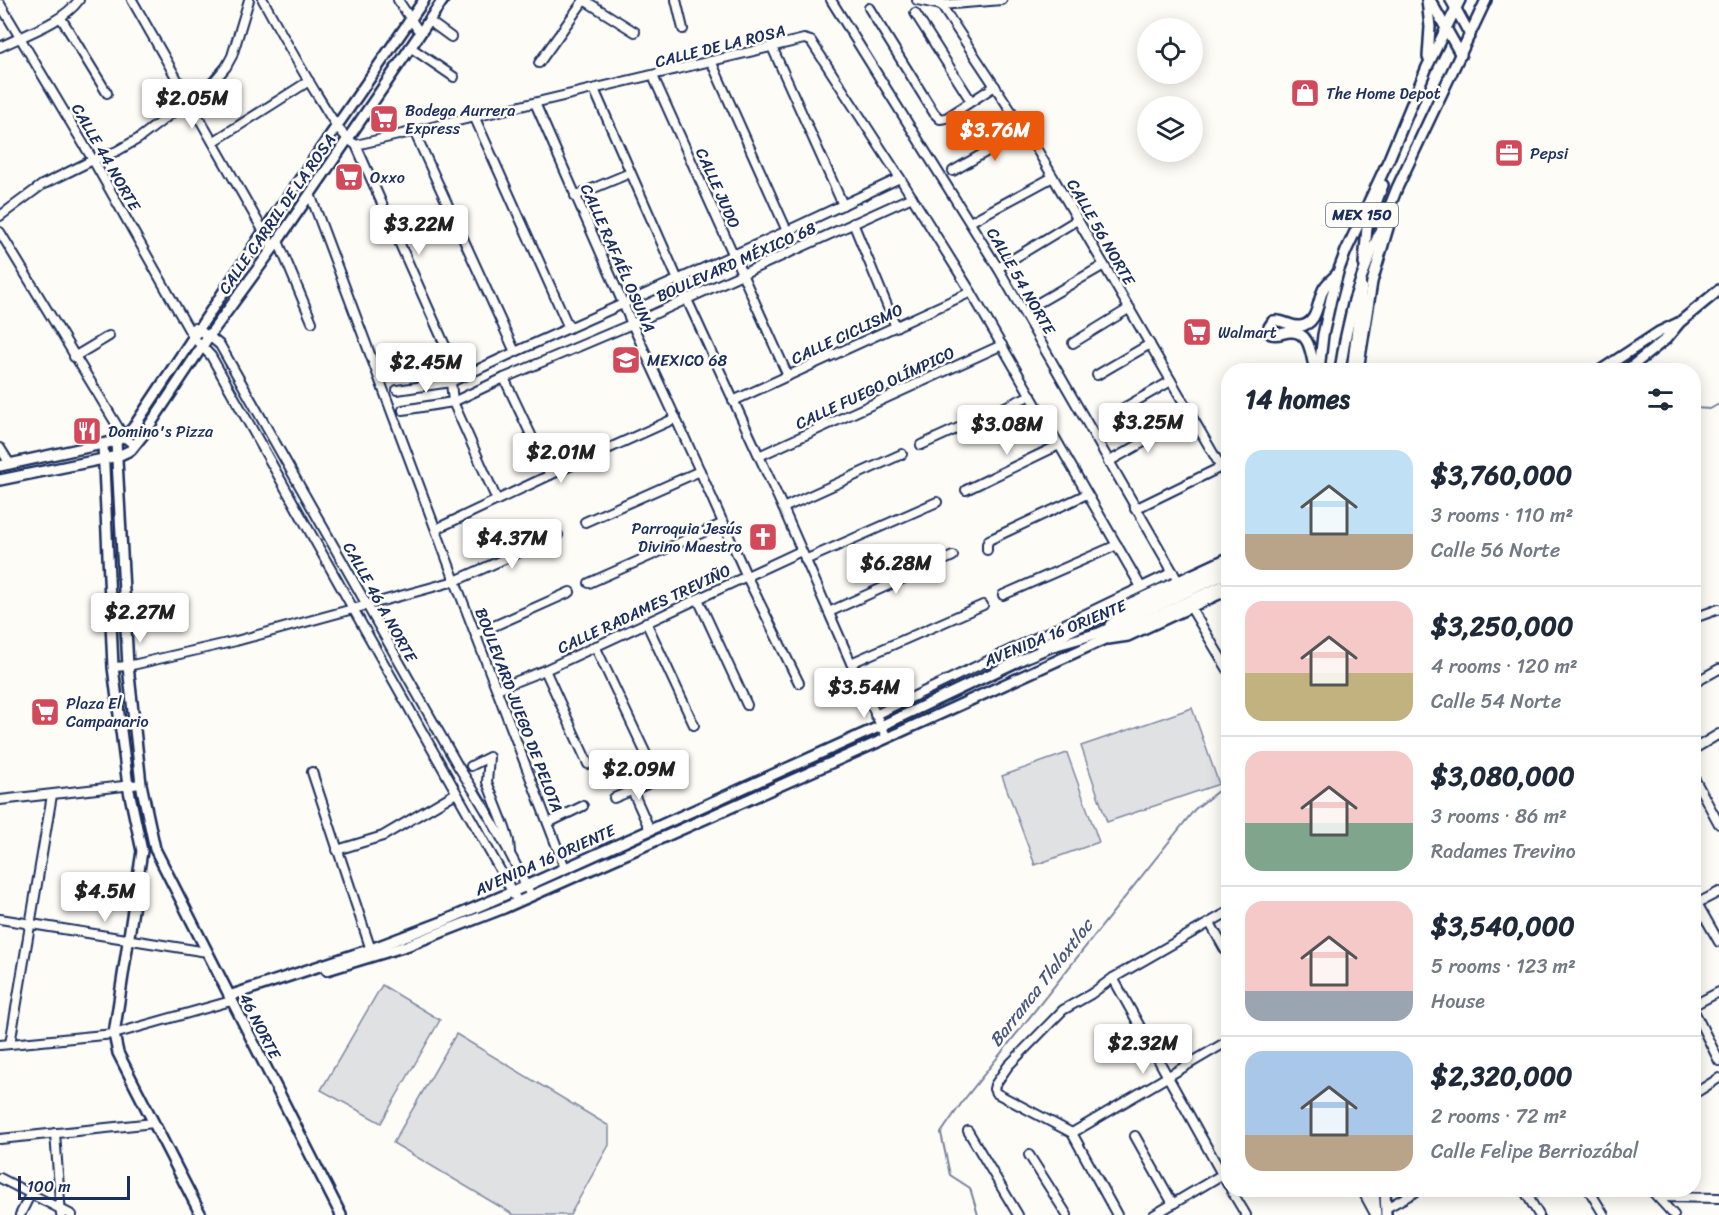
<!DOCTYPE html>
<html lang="en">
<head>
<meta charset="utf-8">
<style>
  :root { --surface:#fff; --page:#f6f6f7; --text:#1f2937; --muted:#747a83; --line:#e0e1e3; --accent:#ea580c }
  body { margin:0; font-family:Sriracha,sans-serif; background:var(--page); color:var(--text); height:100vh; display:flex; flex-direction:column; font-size:22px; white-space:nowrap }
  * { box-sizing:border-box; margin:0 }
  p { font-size:20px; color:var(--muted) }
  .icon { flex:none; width:33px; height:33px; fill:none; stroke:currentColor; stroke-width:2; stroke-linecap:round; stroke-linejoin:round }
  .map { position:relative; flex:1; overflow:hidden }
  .side { position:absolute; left:1221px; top:363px; width:480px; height:834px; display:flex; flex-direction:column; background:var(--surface); border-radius:24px; box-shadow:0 3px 15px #0003 }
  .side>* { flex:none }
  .buttons { position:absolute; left:1137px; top:18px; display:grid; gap:12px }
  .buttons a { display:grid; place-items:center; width:66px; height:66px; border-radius:50%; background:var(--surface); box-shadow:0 3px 15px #0003; font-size:30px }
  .scale { position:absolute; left:18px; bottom:15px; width:112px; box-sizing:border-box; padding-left:6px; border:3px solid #1b2f5e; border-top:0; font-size:16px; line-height:21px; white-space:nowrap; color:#1b2f5e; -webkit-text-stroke:4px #fdfcf7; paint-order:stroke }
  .price { position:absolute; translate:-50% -51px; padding:0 14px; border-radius:6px; background:#fff; color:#222; font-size:20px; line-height:39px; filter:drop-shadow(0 2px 3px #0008) }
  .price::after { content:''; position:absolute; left:50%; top:36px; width:18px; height:14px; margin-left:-9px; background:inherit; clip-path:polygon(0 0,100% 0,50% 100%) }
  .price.selected { background:var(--accent); color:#fff }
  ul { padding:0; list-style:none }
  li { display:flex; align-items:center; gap:18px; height:150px; padding:0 24px }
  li+li { border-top:2px solid var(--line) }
  li span { display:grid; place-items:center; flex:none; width:168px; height:120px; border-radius:18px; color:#555 }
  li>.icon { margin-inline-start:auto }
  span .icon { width:72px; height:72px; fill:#fffc; stroke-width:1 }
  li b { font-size:26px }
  h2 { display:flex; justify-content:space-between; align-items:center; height:72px; padding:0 24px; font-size:26px }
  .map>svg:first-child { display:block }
  .green { fill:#e0e1e3; stroke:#7e88a0; stroke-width:1.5 }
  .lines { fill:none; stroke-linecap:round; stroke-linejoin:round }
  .stream { stroke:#76819c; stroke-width:2 }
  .minor-casing { stroke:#1b2f5e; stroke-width:12 }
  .major-casing { stroke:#1b2f5e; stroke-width:14 }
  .minor { stroke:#fdfcf7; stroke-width:8 }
  .major { stroke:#fdfcf7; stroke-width:9 }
  .labels { text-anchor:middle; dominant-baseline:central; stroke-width:5; stroke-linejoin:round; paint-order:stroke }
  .shield { fill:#fdfcf7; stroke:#5f6c8c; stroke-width:1.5 }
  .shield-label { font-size:15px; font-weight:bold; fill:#1b2f5e }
  .street-label { font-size:16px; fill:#1b2f5e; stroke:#fdfcf7 }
  .poi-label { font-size:16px; fill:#1b2f5e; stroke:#fdfcf7; text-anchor:start }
  .water-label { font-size:18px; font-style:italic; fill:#49587d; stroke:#fdfcf7 }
</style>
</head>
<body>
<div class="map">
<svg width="1719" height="1215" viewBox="0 0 1719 1215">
  <rect width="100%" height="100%" fill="#fdfcf7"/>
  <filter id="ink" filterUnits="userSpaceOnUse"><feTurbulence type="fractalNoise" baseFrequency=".0167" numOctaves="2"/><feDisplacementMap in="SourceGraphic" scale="12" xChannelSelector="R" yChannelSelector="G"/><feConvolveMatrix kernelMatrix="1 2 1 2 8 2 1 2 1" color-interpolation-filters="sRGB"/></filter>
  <g filter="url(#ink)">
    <g class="green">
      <polygon points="1192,708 1219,784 1107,822 1081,746"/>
      <polygon points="1067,753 1099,842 1035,865 1002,776"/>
      <polygon points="382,985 440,1020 381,1123 321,1090"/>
      <polygon points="456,1034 609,1126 609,1145 570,1215 514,1215 393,1143"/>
    </g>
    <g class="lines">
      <g class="stream">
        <polyline points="1694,408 1710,409 1719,404"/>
        <polyline points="978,1215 970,1188 950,1175 941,1133 963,1101 1195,809 1228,783"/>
      </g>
      <g class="minor-casing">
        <g id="minor">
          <polyline points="132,0 273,248"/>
          <path d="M263,0C281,33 299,66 319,98C330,115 339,134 356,145L804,39L811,41L900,178L971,292L1141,587"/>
          <polyline points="398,0 420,33"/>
          <polyline points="584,0 635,32"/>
          <polyline points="676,0 683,29"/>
          <polyline points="831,0 998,268 1178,581"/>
          <polyline points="917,0 941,5 1002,0"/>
          <polyline points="941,0 941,5 1039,153 1228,479"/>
          <polyline points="0,4 93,160 193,337 211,356 518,902"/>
          <polyline points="869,8 934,113 940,119 946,118 995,86"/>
          <polyline points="915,13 971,101"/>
          <polyline points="61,18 107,93"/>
          <polyline points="429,21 451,37"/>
          <path d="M0,47C26,34 62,23 79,0"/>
          <polyline points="410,47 454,77"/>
          <polyline points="772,47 843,205"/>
          <polyline points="711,61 787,231"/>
          <polyline points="539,63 584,0"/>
          <polyline points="653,76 788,376"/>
          <polyline points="594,89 678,280 783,508 851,663 887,738"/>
          <polyline points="535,103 632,324 700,471 747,577 799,683"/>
          <polyline points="474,116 569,328"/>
          <polyline points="414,131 515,352"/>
          <polyline points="213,142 309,81"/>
          <polyline points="356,145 459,377"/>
          <polyline points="953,171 1024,130"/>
          <polyline points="310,194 455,581 565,868"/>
          <polyline points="575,196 630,173"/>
          <polyline points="0,216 42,185 93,160 117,151 138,139 214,81 226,67 232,56 249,0"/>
          <polyline points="970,222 1053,177"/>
          <polyline points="853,223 896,327"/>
          <polyline points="0,232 124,437 134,445"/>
          <polyline points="278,241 312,322"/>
          <polyline points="998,268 1077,220"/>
          <polyline points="1040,302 1104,265"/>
          <path d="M194,328L209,336L220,345L458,766C485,807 510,851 531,896"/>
          <polyline points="1073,343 1130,308"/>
          <polyline points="74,357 109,336"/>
          <polyline points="1097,375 1150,344"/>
          <polyline points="504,378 550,475"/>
          <polyline points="451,382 453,402 497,500"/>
          <polyline points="397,390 451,382 515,352 787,231 900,178"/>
          <polyline points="733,401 971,292"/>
          <polyline points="403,410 453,402 504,378 632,324 912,197"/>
          <polyline points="1108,417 1171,381"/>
          <polyline points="921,445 1031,395"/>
          <polyline points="0,448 10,464"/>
          <polyline points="759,456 1002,345"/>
          <polyline points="1108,462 1176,424"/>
          <polyline points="966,490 1059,445"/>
          <polyline points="783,508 902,454"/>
          <polyline points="1135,509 1221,467"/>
          <polyline points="585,522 700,471"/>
          <polyline points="436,529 550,475 676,418"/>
          <polyline points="987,550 987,544 989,540 1087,494"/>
          <polyline points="805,560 937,502"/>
          <polyline points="589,583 724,523"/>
          <polyline points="1003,595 1117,545"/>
          <polyline points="698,599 747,705"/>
          <polyline points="1191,608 1228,670"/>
          <polyline points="829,612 953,556"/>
          <polyline points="1694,618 1719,609"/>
          <polyline points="646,622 694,725"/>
          <polyline points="476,634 570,592"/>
          <polyline points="595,646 646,754"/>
          <polyline points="851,663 983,605"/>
          <polyline points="113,667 128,666 236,641 455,581 558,535"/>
          <polyline points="545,670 588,764"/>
          <polyline points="1694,683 1719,669"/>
          <polyline points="497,689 545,670 801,551"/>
          <polyline points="875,715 1173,572"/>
          <polyline points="1694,749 1719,734"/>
          <polyline points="471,766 489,757 487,782 505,828 509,841 510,852"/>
          <polyline points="312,772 372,953"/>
          <polyline points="1694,778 1719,824"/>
          <polyline points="632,790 650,830"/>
          <polyline points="614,798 655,781"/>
          <polyline points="0,800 141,784"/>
          <polyline points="548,823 583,806"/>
          <polyline points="337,850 383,836 456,793"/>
          <polyline points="1694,898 1719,942"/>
          <polyline points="1694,905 1719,892"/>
          <polyline points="0,919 207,952"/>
          <polyline points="1210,923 1228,955"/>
          <polyline points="1113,978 1228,1185"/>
          <polyline points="1694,1005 1719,992"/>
          <polyline points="1694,1011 1719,1061"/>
          <polyline points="10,1044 52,795"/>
          <polyline points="0,1045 114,1034 231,1001"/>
          <polyline points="1694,1094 1719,1078"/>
          <polyline points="968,1131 1018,1215"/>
          <polyline points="55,1133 61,1215"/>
          <polyline points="1072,1133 1228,1041"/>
          <polyline points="1135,1136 1173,1204"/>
          <polyline points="0,1139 154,1123"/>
          <polyline points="1029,1155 1067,1215"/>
          <polyline points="0,1178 72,1215"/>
          <polyline points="1231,1190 1246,1215"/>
          <polyline points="1362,1190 1375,1214"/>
          <polyline points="1524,1190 1539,1215"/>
          <polyline points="1589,1190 1604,1215"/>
          <polyline points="1651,1190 1674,1215"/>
          <polyline points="1528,1196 1540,1190"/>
          <polyline points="1658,1197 1719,1198"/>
          <polyline points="1386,1208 1419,1190"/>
          <polyline points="20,1215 31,1193"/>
          <polyline points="1117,1215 1072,1133 996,1093 994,1089 995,1085 1008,1066 1063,1010 1091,994 1113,978 1228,912"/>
          <polyline points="1154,1215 1228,1171"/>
        </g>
      </g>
      <g class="major-casing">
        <g id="major">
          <polyline points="1427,0 1430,27 1428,57"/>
          <polyline points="1430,0 1461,55"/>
          <polyline points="1451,0 1470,35"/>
          <polyline points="1364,264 1367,227 1383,185"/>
          <path d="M1315,370C1311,358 1311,331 1291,332C1283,332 1279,336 1271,334L1268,331L1269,327L1273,321C1283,319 1290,327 1300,326C1319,324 1317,300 1324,288C1327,283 1333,278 1337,274"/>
          <polyline points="1319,370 1323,335 1331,299 1338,272 1346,251 1389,159 1427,67 1460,0"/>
          <polyline points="1340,370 1345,340 1354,300 1363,274 1397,188 1486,0"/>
          <polyline points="1352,370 1362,287"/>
          <polyline points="1358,370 1372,282 1390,221"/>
          <polyline points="1601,370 1659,332 1678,323"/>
          <polyline points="1627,370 1666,339 1680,322 1719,290"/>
          <polyline points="116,441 128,666 141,784 155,849 341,1215"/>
          <polyline points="103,444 113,667 128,786 142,851 114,1034 118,1053 201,1215"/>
          <polyline points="0,466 116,441 124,437 133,428 264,231 424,0"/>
          <polyline points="0,480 118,456 131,450 143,435 209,336 273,248 443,0"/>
          <polyline points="1110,625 1126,612 1228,565"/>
          <polyline points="1108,639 1128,636 1228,590"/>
          <polyline points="1041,647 1053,639 1228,558"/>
          <polyline points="327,970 406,946 504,908 887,738 1228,583"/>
          <polyline points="229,996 371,949 442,922 526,886 881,726 1029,656 1050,647 1099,633 1228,573"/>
          <polyline points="1374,1190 1376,1215"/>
          <polyline points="1385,1190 1386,1215"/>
        </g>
      </g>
      <use href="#minor" class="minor"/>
      <use href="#major" class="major"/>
    </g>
  </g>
  <defs>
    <g id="shop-square" transform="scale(1.5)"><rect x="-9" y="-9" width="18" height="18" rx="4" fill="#d1495b" stroke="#fdfcf7"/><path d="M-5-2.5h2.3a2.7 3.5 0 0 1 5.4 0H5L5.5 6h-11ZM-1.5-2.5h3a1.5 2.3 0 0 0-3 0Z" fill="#fff"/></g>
    <g id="supermarket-square" transform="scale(1.5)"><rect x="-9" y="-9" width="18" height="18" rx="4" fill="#d1495b" stroke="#fdfcf7"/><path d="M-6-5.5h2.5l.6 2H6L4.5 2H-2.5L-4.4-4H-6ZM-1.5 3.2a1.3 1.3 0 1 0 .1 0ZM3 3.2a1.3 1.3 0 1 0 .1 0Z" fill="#fff"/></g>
    <g id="office-square" transform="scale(1.5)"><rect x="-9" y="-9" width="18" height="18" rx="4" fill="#d1495b" stroke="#fdfcf7"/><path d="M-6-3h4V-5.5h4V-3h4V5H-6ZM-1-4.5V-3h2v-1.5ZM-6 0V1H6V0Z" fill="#fff"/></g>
    <g id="school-square" transform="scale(1.5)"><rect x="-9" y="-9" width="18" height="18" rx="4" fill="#d1495b" stroke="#fdfcf7"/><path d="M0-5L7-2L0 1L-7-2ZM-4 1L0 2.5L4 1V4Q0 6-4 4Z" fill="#fff"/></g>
    <g id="restaurant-square" transform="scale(1.5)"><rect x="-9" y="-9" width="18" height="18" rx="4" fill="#d1495b" stroke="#fdfcf7"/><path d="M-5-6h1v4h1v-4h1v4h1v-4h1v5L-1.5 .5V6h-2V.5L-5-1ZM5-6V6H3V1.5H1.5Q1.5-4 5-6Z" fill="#fff"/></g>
    <g id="church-square" transform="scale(1.5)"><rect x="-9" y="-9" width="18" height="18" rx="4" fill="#d1495b" stroke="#fdfcf7"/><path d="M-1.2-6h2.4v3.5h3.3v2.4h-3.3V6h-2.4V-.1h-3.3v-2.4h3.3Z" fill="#fff"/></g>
  </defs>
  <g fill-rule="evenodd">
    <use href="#shop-square" x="1305" y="93"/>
    <use href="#supermarket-square" x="384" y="119"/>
    <use href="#office-square" x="1509" y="153"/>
    <use href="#supermarket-square" x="349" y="177"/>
    <use href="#supermarket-square" x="1197" y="332"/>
    <use href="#school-square" x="626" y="360"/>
    <use href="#restaurant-square" x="87" y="431"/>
    <use href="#church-square" x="763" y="537"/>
    <use href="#supermarket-square" x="45" y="712"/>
  </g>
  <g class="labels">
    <rect class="shield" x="1326" y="203" width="72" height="24" rx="4.5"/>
    <g class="shield-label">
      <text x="1362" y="215">MEX 150</text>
    </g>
    <g class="street-label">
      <text transform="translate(720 46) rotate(-14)">CALLE DE LA ROSA</text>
      <text transform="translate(106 157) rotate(60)">CALLE 44 NORTE</text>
      <text transform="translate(718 188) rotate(66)">CALLE JUDO</text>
      <text transform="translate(277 214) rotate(-55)">CALLE CARRIL DE LA ROSA</text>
      <text transform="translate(1101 232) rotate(60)">CALLE 56 NORTE</text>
      <text transform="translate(618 258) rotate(66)">CALLE RAFAÉL OSUNA</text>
      <text transform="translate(736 262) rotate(-24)">BOULEVARD MÉXICO 68</text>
      <text transform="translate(1021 281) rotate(60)">CALLE 54 NORTE</text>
      <text transform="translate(847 334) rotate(-25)">CALLE CICLISMO</text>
      <text transform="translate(875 388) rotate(-25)">CALLE FUEGO OLÍMPICO</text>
      <text transform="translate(380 602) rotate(61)">CALLE 46 A NORTE</text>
      <text transform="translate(644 609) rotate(-25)">CALLE RADAMES TREVIÑO</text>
      <text transform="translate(1055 633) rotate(-22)">AVENIDA 16 ORIENTE</text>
      <text transform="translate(519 710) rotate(69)">BOULEVARD JUEGO DE PELOTA</text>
      <text transform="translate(545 860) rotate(-24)">AVENIDA 16 ORIENTE</text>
      <text transform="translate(260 1026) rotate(63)">46 NORTE</text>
    </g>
    <g class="poi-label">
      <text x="1326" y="93">The Home Depot</text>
      <text x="405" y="110">Bodega Aurrera<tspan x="405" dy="18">Express</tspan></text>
      <text x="1530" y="153">Pepsi</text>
      <text x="370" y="177">Oxxo</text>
      <text x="1218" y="332">Walmart</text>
      <text x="647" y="360">MEXICO 68</text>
      <text x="108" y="431">Domino's Pizza</text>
      <text x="742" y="528" text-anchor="end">Parroquia Jesús<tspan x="742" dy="18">Divino Maestro</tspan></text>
      <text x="66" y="703">Plaza El<tspan x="66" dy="18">Campanario</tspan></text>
    </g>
    <g class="water-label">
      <text transform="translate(1041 983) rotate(-52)">Barranca Tlaloxtloc</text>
    </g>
  </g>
</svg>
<div class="buttons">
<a><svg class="icon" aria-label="locate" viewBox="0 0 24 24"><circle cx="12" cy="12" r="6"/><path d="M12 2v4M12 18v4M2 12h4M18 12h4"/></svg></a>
<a><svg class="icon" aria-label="layers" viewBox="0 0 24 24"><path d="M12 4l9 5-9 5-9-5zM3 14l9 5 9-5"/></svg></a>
</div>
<div class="scale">100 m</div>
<b class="price" style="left:192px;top:130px">$2.05M</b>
<b class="price selected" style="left:995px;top:162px">$3.76M</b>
<b class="price" style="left:419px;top:256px">$3.22M</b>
<b class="price" style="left:426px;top:394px">$2.45M</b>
<b class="price" style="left:1148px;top:454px">$3.25M</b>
<b class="price" style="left:1007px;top:456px">$3.08M</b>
<b class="price" style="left:561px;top:484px">$2.01M</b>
<b class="price" style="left:512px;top:570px">$4.37M</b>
<b class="price" style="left:896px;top:595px">$6.28M</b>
<b class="price" style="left:140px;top:644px">$2.27M</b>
<b class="price" style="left:864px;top:719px">$3.54M</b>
<b class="price" style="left:639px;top:801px">$2.09M</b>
<b class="price" style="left:105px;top:923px">$4.5M</b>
<b class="price" style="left:1143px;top:1075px">$2.32M</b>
<section class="side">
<h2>14 homes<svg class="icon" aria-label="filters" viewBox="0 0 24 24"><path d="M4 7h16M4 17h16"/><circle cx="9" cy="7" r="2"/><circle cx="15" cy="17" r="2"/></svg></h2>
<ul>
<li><span style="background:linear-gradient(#bfe0f5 70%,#b9a48a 0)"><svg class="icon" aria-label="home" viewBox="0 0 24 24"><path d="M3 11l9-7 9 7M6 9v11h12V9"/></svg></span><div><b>$3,760,000</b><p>3 rooms · 110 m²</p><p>Calle 56 Norte</p></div></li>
<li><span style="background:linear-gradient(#f6c9c9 60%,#c2b280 0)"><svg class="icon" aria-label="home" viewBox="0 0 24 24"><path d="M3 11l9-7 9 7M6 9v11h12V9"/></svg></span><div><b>$3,250,000</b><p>4 rooms · 120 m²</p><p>Calle 54 Norte</p></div></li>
<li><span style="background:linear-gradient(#f6c9c9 60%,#7fa58c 0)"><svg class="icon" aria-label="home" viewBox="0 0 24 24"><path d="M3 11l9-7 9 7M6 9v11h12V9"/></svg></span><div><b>$3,080,000</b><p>3 rooms · 86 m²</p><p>Radames Trevino</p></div></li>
<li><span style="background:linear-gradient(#f6c9c9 75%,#9aa5b1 0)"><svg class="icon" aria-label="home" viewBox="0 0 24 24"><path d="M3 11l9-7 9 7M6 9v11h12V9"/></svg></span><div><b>$3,540,000</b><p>5 rooms · 123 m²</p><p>House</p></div></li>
<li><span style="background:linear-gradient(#a9c7e8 70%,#b9a48a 0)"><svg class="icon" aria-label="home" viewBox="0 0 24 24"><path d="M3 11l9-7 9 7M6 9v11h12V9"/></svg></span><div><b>$2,320,000</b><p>2 rooms · 72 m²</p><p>Calle Felipe Berriozábal</p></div></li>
</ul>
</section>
</div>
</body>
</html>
